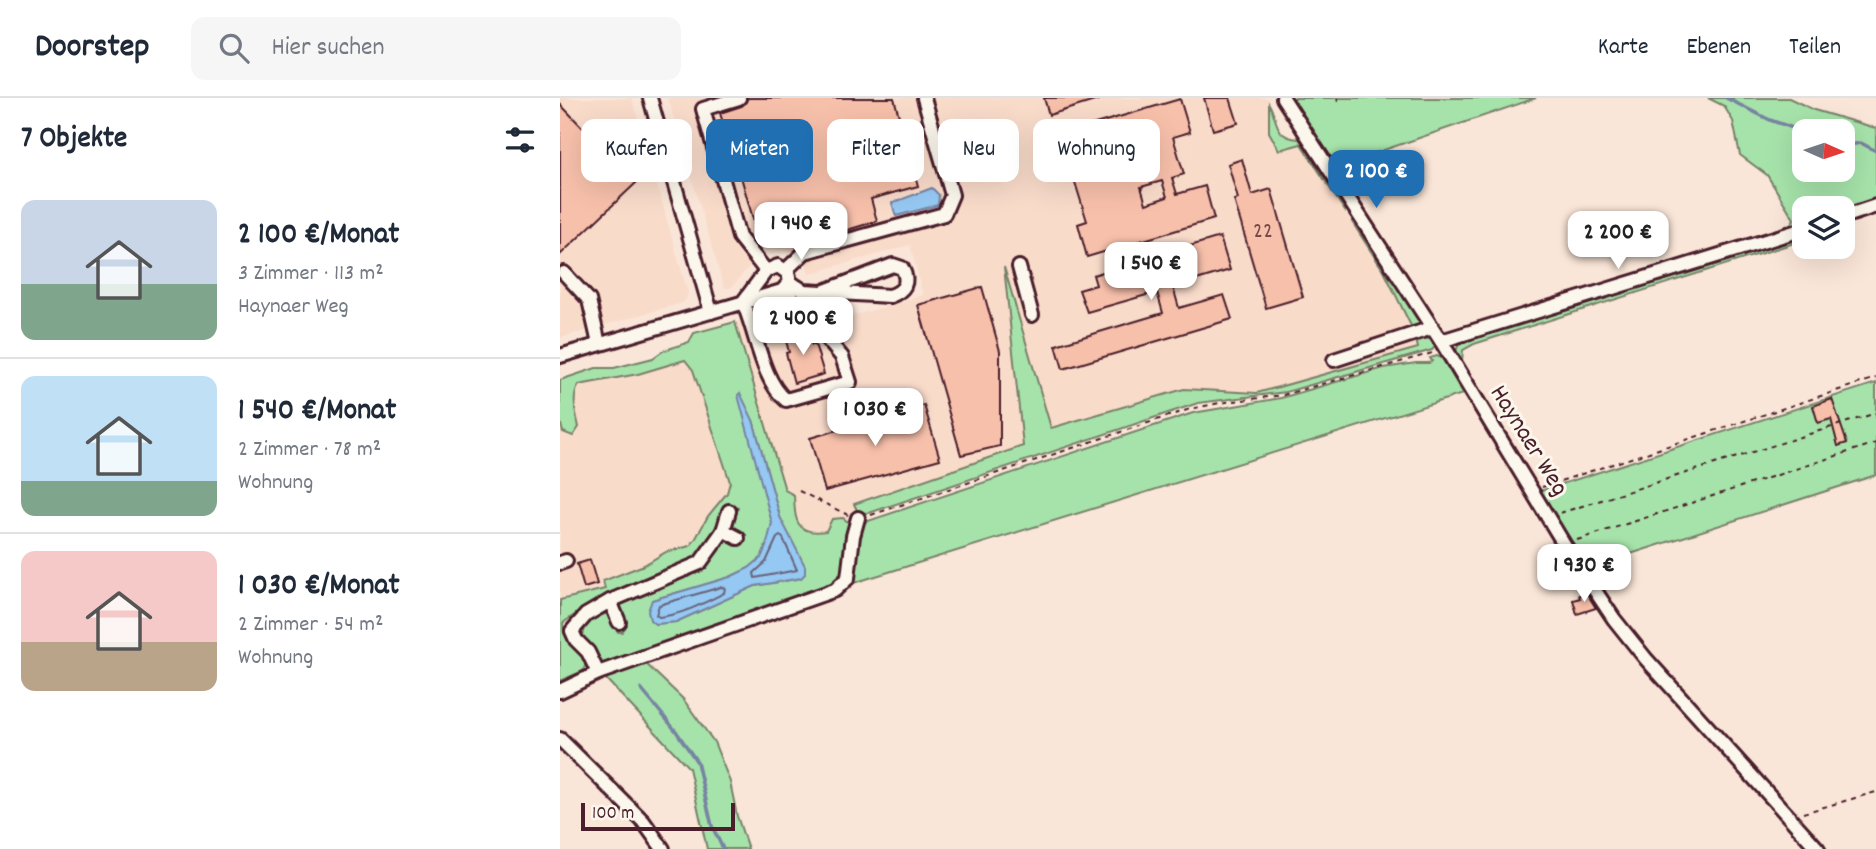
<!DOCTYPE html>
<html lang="de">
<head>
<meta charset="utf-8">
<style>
  :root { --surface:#fff; --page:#f6f6f7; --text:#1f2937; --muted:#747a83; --line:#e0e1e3; --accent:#1f6fb2 }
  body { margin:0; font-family:Dekko,sans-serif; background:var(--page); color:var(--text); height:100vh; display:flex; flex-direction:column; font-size:26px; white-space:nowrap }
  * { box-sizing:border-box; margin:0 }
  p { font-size:23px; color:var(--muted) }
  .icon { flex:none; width:38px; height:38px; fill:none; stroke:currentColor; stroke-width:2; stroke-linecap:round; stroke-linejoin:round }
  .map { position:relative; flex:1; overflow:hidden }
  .details { display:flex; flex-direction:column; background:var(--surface); width:560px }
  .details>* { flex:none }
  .hud { position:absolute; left:21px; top:21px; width:665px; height:63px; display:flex; gap:14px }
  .needle { width:46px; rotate:93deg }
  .buttons { position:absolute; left:1232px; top:21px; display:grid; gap:14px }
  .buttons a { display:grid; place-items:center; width:63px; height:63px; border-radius:14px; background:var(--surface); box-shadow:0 7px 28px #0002; font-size:35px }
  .scale { position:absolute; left:21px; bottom:18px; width:154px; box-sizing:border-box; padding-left:7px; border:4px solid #4a1f2b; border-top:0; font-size:19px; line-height:24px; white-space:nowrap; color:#4a1f2b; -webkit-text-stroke:5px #fbf7ec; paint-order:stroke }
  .price { position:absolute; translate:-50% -60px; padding:0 16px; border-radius:14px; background:#fff; color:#222; font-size:23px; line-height:46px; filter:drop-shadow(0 2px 4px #0008) }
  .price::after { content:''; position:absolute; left:50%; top:42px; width:21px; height:16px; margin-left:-10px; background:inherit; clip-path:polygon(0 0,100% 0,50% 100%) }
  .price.active { background:var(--accent); color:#fff }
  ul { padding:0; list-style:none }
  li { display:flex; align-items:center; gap:21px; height:175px; padding:0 21px }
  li+li { border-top:2px solid var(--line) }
  li span { display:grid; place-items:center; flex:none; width:196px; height:140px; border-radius:14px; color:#555 }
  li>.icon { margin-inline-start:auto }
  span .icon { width:84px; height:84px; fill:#fffc; stroke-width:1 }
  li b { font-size:30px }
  h2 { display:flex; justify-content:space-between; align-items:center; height:84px; padding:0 21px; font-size:30px }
  .chip { padding:0 24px; border-radius:14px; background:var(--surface); box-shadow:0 7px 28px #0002; font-size:24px; line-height:63px }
  .chip.active { background:var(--accent); color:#fff }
  header { display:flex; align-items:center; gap:42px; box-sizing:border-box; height:98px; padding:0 35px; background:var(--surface); border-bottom:2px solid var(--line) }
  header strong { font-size:33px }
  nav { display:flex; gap:38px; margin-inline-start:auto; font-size:24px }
  .search { width:490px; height:63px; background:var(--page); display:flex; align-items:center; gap:18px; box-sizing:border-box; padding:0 24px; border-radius:14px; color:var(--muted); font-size:26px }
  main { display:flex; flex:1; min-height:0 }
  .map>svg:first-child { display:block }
  .built { fill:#f9dbca }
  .green { fill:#a6e3aa; stroke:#78816a; stroke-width:2; fill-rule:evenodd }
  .water { fill:#95c8f2; stroke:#7784a2; stroke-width:2 }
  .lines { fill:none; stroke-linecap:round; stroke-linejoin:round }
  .shore { stroke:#68637b; stroke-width:2 }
  .stream { stroke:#7784a2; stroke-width:3.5 }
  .building { fill:#f7c0ab; stroke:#4a1f2b; stroke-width:2; fill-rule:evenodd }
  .minor-casing { stroke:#4a1f2b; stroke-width:18 }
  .path { stroke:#4a1f2b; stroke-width:2; stroke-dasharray:5 5; stroke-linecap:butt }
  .minor { stroke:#fbf7ec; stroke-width:12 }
  .labels { text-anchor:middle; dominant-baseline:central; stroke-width:6; stroke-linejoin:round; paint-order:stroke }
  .number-label { font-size:23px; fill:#75474b }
  .street-label { font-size:26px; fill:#4a1f2b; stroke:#fbf7ec }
</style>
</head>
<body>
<header>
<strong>Doorstep</strong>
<div class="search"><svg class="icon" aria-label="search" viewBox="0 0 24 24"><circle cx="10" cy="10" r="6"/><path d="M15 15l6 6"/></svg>Hier suchen</div>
<nav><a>Karte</a><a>Ebenen</a><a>Teilen</a></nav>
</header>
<main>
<section class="details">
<h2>7 Objekte<svg class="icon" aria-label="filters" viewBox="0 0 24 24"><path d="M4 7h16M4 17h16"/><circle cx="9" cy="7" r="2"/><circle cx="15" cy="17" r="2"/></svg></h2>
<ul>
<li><span style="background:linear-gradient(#c9d6e8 60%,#7fa58c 0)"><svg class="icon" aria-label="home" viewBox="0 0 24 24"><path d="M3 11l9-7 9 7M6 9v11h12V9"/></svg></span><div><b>2 100 €/Monat</b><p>3 Zimmer · 113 m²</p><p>Haynaer Weg</p></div></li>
<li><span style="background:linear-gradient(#bfe0f5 75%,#7fa58c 0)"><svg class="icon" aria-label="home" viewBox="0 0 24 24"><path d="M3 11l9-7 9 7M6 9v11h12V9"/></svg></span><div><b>1 540 €/Monat</b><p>2 Zimmer · 78 m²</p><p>Wohnung</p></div></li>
<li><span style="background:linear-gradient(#f6c9c9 65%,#b9a48a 0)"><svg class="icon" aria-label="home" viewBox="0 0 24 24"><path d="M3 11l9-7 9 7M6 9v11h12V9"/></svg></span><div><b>1 030 €/Monat</b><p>2 Zimmer · 54 m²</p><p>Wohnung</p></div></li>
</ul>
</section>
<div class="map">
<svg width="1316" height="751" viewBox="0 0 1316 751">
  <rect width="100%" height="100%" fill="#fae6d8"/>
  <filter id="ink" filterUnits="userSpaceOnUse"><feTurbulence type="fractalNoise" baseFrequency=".0143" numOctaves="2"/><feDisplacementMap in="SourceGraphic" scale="14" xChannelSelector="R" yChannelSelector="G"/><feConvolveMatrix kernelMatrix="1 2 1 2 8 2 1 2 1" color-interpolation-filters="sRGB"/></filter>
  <g filter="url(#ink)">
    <g class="built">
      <polygon points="0,0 72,0 128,195 126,202 122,205 0,240"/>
      <polygon points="108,0 709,0 709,34 719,52 741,46 825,175 853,232 858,250 697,295 624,291 490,330 445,175 463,348 294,406 298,414 288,424 283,420 272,421 266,433 248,432 238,426 235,419 235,401 231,395 225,392 175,224 229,209 237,212 248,203 258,201 269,213 283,209 286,220 363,197 350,147 249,176 242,151 231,154 213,150 198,157 174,187 170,190 164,190"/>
      <polygon points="125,262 133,272 165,368 170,384 167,395 148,418 136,440 130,448 106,454 84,467 43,483 45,490 0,502 0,323 3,334 19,329 14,302 16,291 19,287 78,276"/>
    </g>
    <g class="green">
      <polygon points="732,0 976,0 777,68"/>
      <path d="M1148,0H1229L1254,12L1316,30V100L1283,111L1244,110V124L1229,129L1234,121L1207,77L1180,57L1173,23L1164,8ZM1244,33H1283V72H1244Z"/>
      <path d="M709,6C719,23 713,39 739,41L760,67L787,108L785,113L741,46L719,52L709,34Z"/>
      <polygon points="796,122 845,196 851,210 856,212 862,222 858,229 853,232 825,175 792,124"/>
      <polygon points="1244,137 1244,142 914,246 903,252 902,263 962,365 895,256 898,248 909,241"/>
      <polygon points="444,169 491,330 624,291 697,295 858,250 856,241 872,241 877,247 872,252 726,294 638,305 309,415 298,414 294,406 463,348"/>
      <path d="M175,224L225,392L234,397C235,419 234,438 266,433L272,421L283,420L288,424C293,444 289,467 279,485L43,567L39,565L23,538C25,523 33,519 48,515L58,534H62L67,527L60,507L62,503C98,485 145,483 164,443L169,442L180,448L183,446L186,437L173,429L178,409L171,407L166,411L157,430L140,457L129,465L91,477L36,502L3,525L4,535L27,563L23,573L0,583V502L45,491L43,483L84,467L106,454L130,448L136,440L148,418L167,395L170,384L133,272L125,262L78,276L19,287C11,299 16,316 19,329L13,338L3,334L0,323V282L36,270H54L93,260L103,253L129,244L134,235ZM193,322L220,419L245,472L241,480L195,488L116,524L95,526L92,502L170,479L189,470L201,460L209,440L212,425Z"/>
      <polygon points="877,258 883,261 903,296 290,486 299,433 305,424 633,315 721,300 824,270 856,265 869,265 872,263 870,260"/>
      <polygon points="1316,285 1316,377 1027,470 980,393"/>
      <polygon points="80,560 123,601 154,644 170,684 177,718 188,751 147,751 129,670 46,581 64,567"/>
    </g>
    <g class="water">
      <polygon points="372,90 379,97 378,107 336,118 332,105"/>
      <polygon points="180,295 193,322 220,419 245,468 245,476 241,480 195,488 116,524 95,526 90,522 88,513 92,502 170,479 189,470 201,460 206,449 212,425 178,297"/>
    </g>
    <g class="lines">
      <g class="shore">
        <polygon points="220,438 223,440 237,472 195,480 194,475 206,464 217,440"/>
        <path d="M161,489L165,490L164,495C144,505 122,517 99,519L96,517L99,507Z"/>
      </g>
      <g class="stream">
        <polyline points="1166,0 1210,22 1244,34"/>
        <polyline points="1283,48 1301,45 1316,53"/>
        <polyline points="81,591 116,633 137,664 152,728 163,751"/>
      </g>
    </g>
    <g class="building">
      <polygon points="188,0 334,0 358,88 311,101 317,123 254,142 249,120 197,135 172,47 170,48 160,15 182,8"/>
      <polygon points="484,0 538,0 538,2 489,17"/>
      <polygon points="644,0 670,0 678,25 653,32"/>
      <path d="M620,1L630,34L613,39L624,76L612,80L617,96L645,88L654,121L527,159L518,126L527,123L514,81L521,79L508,34ZM602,83L607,99L586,106L581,89Z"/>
      <polygon points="0,6 76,85 0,157"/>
      <polygon points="682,61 692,97 711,91 743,199 706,210 674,102 678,101 668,66"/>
      <polygon points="660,139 670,172 613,189 619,210 664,197 672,221 503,271 496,247 603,215 597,194 527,214 519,192 536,187 533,177"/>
      <polygon points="422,189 440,253 440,348 401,357 358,207"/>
      <polygon points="247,232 252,247 255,246 264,276 234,285 226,255 229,254 225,239"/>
      <polygon points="1272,301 1287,345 1278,348 1271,321 1258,325 1253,308"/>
      <polygon points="364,307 380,361 265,393 250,340"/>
      <polygon points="30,462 37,486 24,490 17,466"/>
      <polygon points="1026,494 1036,510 1017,516 1013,502 1020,500 1019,497"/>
    </g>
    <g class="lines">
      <g class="minor-casing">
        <g id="minor">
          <polyline points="90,0 151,214"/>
          <polyline points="179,0 143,11 179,139 206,173"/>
          <polyline points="723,0 881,243 1004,446 1054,521 1086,561 1258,751"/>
          <polyline points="1283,119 1316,108"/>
          <polyline points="459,169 472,217"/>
          <polyline points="226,172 245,154 384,116 392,97 364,0"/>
          <polyline points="4,175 29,202 39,246"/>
          <path d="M230,184L244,193L330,198C344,193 350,185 342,170L333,167L262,194"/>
          <path d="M183,204C196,233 202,283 226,302L290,284L282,259L225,191"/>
          <polyline points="881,243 1244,131"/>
          <polyline points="0,258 222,193 230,184 228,175 218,168 206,173 183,204"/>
          <polyline points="774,262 872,230"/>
          <polyline points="169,413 163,433 140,465 50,503 26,517 12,533 16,542 28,554 38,575 275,492 288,480 293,438 298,420"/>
          <polyline points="163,432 178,440"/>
          <polyline points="0,465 6,463"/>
          <polyline points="50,503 59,524"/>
          <polyline points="0,593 38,575"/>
          <polyline points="0,641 83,723 103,751"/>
        </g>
      </g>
      <g class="path">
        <polyline points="777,0 778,4"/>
        <polyline points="982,389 1316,280"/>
        <polyline points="239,393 288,417"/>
        <polyline points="1000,415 1316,315"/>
        <polyline points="311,417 630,311 659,305 723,297 876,254"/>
        <polyline points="1017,442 1316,345"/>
        <polyline points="1243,715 1316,694"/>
      </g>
      <use href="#minor" class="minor"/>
    </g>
  </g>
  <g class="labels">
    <g class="number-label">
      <text x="703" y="134">22</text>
    </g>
    <g class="street-label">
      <text transform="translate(968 343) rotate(58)">Haynaer Weg</text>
    </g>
  </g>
</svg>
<div class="buttons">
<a><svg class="needle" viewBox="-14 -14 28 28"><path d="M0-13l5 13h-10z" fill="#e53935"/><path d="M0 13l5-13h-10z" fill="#747a83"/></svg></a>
<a><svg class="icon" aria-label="layers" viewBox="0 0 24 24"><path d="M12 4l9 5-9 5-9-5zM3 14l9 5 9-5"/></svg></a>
</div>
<div class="scale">100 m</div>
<b class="price active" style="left:816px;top:112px">2 100 €</b>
<b class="price" style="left:241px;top:164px">1 940 €</b>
<b class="price" style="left:1058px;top:173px">2 200 €</b>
<b class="price" style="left:591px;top:204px">1 540 €</b>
<b class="price" style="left:243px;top:259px">2 400 €</b>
<b class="price" style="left:315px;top:350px">1 030 €</b>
<b class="price" style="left:1024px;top:506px">1 930 €</b>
<div class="hud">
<a class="chip">Kaufen</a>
<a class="chip active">Mieten</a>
<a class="chip">Filter</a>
<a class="chip">Neu</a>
<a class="chip">Wohnung</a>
</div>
</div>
</main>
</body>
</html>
